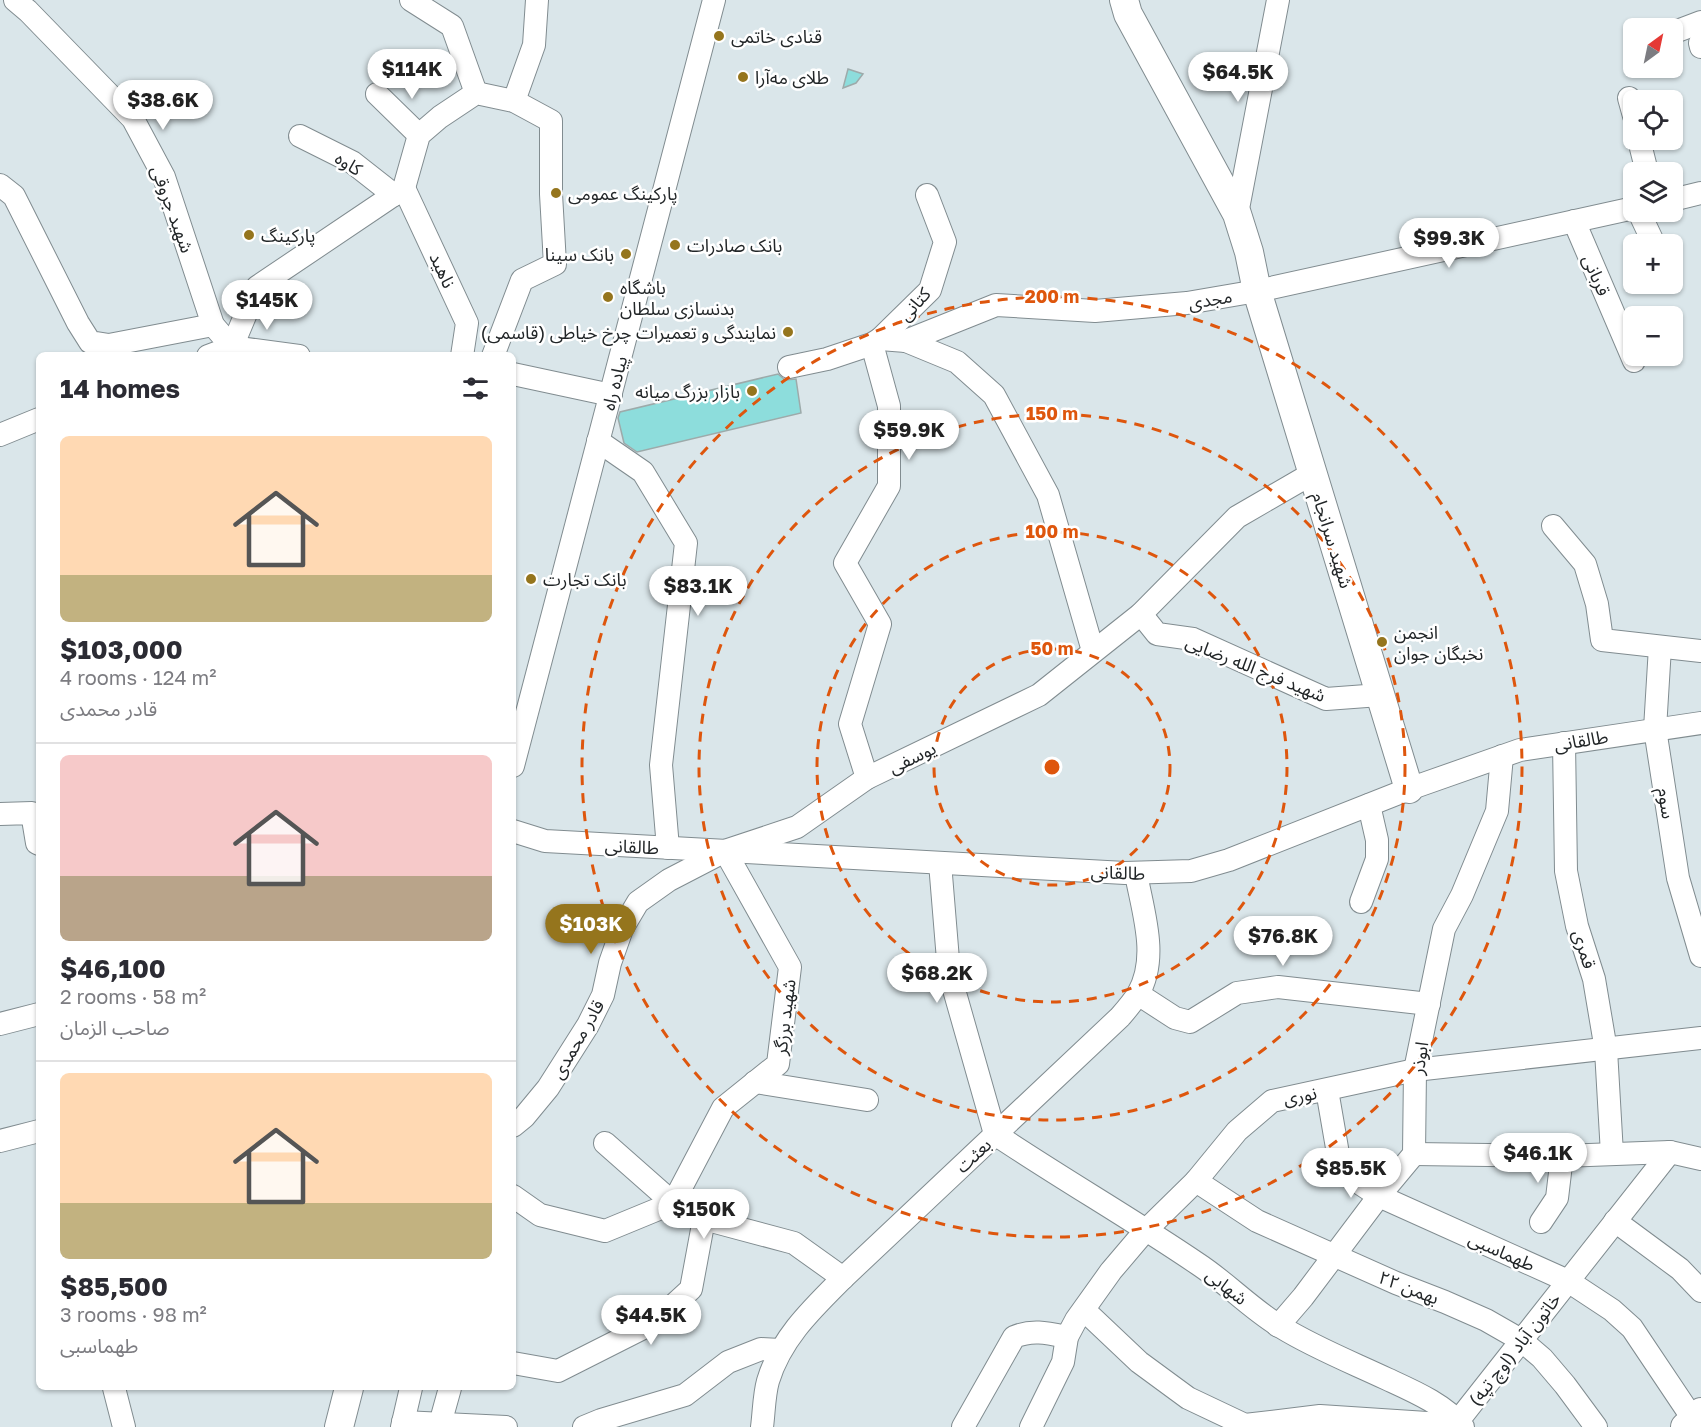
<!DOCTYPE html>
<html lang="en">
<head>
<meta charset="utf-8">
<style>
  :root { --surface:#fff; --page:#f7f7f7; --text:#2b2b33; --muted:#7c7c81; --line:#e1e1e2; --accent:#95751d }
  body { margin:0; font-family:"Golos Text","Noto Sans Arabic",sans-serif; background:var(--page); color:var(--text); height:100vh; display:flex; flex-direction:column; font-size:22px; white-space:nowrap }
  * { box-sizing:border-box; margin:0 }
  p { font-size:20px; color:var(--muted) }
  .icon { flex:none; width:33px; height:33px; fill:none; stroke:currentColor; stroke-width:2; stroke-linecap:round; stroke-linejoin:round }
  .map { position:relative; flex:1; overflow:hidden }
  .sheet { position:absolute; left:36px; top:352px; width:480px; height:1038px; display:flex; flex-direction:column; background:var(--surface); border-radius:9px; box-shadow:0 2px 4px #0004 }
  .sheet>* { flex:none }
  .needle { width:39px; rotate:33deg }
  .buttons { position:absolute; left:1623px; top:18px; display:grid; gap:12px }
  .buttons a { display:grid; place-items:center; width:60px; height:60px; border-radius:9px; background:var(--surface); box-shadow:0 2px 4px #0004; font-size:30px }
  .price { position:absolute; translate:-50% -51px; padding:0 14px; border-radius:21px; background:#fff; color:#222; font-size:20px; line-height:39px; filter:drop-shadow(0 2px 3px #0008) }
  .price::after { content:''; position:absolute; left:50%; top:36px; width:18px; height:14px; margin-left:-9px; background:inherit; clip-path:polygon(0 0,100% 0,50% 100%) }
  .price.current { background:var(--accent); color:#fff }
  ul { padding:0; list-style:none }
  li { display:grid; align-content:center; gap:12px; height:318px; padding:0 24px }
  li+li { border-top:2px solid var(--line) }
  li span { display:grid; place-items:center; height:186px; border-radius:9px; color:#555 }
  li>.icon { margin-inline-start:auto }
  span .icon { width:108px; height:108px; fill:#fffc; stroke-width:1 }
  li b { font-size:26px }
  h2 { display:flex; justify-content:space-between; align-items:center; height:72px; padding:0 24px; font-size:26px }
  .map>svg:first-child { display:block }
  .building { fill:#8ddddc; stroke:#9daaaa; stroke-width:1.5 }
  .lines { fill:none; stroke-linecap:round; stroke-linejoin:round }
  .minor-casing { stroke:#818c90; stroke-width:24 }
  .major-casing { stroke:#818c90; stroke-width:30 }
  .minor { stroke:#fff; stroke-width:22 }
  .major { stroke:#fff; stroke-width:28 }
  .ring { fill:none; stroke:#de560d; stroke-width:3; stroke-dasharray:10 8 }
  .poi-dot { fill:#95751d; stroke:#fff; stroke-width:2 }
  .labels { text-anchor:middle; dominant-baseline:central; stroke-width:5; stroke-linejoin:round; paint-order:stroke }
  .poi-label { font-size:18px; fill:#222628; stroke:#fff; text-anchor:start }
  .street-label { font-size:18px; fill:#222628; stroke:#fff }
  .centre { fill:#de560d; stroke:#fff; stroke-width:3 }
  .ring-label { font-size:18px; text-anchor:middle; font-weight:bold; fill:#de560d; stroke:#fff; stroke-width:5; stroke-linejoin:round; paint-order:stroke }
</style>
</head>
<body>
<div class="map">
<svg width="1701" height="1427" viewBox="0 0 1701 1427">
  <rect width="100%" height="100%" fill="#dae6ea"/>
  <g class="building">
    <polygon points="848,69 863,74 856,83 843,88"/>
    <polygon points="778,374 785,380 796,379 801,413 637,452 624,443 618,418 620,412"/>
  </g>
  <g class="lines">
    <g class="minor-casing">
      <g id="minor">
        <polyline points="15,0 28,11 133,119 164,177 213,325 232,347"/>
        <polyline points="411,0 452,26 476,93"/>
        <polyline points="1672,33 1701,22"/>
        <polyline points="1700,43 1701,47"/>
        <polyline points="377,94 419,135"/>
        <polyline points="1629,98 1634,116"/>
        <polyline points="514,101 534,45 537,0"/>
        <polyline points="300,136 352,162 394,195"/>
        <polyline points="1639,140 1647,172"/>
        <polyline points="0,185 14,196 78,323 90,342 109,345 213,325"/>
        <polyline points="404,188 467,323 462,356"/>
        <polyline points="1672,200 1701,193"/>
        <polyline points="1639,212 1654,244"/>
        <polyline points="1237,214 1278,0"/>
        <polyline points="1574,221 1634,361"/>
        <polyline points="880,339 930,290 945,242 927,195"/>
        <polyline points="906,341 957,362 994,395 1048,495 1093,651"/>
        <polyline points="208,356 232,347 299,356"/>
        <polyline points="232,356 232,347 257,287 404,188 419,135 440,117 476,93 514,101 551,121 551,194 555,264 522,280 493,356"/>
        <polyline points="789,367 827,359 872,344 880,339 906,341 996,305 1095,311 1187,303 1257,291 1634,208"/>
        <polyline points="513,374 611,395"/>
        <polyline points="0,435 39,419"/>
        <polyline points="598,441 643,472 686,543 661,765 668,848"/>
        <polyline points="1553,526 1585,564 1597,604 1602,640 1701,651"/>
        <polyline points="1141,614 1157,634 1193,639 1326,699 1380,695"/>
        <polyline points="1660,647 1655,729 1678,878 1701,956"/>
        <polyline points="1564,743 1566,871 1577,926 1594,979 1606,1050 1612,1154"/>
        <polyline points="513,766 714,0"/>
        <polyline points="867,778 850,724 880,624 845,563 889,486 889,406 872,344"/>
        <polyline points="0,814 32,813 37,843 39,844"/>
        <polyline points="513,831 545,841 1125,873 1191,871 1229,860 1409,789 1520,750 1701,723"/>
        <path d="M940,863L949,972L995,1134C1062,1179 1132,1219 1198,1264C1227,1283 1251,1309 1281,1327C1315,1348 1351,1362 1387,1379C1413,1391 1444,1404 1463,1427"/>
        <polyline points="1361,902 1377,859 1377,840 1369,805"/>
        <polyline points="1138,994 1175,1018 1190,1022 1237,993 1278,987 1429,1004"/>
        <polyline points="0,1024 39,1014"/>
        <polyline points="755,1082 867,1100"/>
        <polyline points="1327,1090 1341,1171 1379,1196 1568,1281 1612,1310 1632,1328 1693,1419"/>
        <polyline points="513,1126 524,1117 548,1088 588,1025 603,995 610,963 622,929 638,902 669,880 725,851 797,827 867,778 1039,695 1141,614 1237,517 1313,473"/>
        <polyline points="0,1141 39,1131"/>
        <polyline points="605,1143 673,1203 704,1219 794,1243 843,1278"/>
        <polyline points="1414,1154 1562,1156 1670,1152 1701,1159"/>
        <polyline points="1196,1181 1257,1221 1396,1283 1445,1302 1486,1320 1521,1340 1542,1358 1565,1385 1596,1427"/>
        <polyline points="513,1196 540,1215 605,1231 673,1203 723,1108 778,1064 790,967 725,851"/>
        <polyline points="1615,1221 1680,1269 1701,1291"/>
        <polyline points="1541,1222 1557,1198 1562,1156"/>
        <polyline points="1084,1310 1139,1362 1188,1398 1245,1425 1320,1416 1442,1424 1458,1421 1670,1152"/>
        <polyline points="1278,1326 1303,1297 1379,1196 1414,1154 1415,1070 1444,929 1462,895 1497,811 1502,756"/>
        <polyline points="513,1363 558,1371 655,1322 691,1289 704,1219"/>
        <polyline points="114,1388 124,1427"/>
        <polyline points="403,1422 506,1427"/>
        <polyline points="440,1424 450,1388"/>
        <polyline points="402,1427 411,1388"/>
        <polyline points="584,1427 601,1420 685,1395 728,1362 761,1349 780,1350"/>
        <path d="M762,1427C764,1412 764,1395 768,1381C781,1338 812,1309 843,1278L1120,1017C1126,1010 1133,1002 1138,994C1159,958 1143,912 1136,874"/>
        <path d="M963,1427L1014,1337C1032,1329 1048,1333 1067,1337"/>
        <polyline points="1031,1427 1063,1362 1067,1337 1076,1320 1111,1271 1145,1231 1196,1181 1237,1131 1272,1101 1415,1070 1701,1038"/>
      </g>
    </g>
    <g class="major-casing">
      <g id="major">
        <polyline points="1124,0 1128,14 1237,214 1249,252 1257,291 1409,789"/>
        <polyline points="339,1427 349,1388"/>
        <polyline points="1685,1427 1701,1412"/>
      </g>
    </g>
    <use href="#minor" class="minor"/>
    <use href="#major" class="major"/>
  </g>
  <g class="ring">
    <circle cx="1052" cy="767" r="118"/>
    <circle cx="1052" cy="767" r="235"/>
    <circle cx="1052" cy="767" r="353"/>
    <circle cx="1052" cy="767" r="470"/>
  </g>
  <g class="poi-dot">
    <circle cx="719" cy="36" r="6"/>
    <circle cx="743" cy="77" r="6"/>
    <circle cx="556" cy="193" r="6"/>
    <circle cx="249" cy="235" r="6"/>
    <circle cx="675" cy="245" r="6"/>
    <circle cx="626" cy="254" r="6"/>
    <circle cx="608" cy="297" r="6"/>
    <circle cx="788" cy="332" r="6"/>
    <circle cx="752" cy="391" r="6"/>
    <circle cx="531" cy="579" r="6"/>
    <circle cx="1382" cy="642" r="6"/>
  </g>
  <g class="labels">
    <g class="poi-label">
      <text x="731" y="36">قنادی خاتمی</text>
      <text x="755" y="77">طلای مه‌آرا</text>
      <text x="568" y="193">پارکینگ عمومی</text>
      <text x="261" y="235">پارکینگ</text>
      <text x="687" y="245">بانک صادرات</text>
      <text x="614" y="254" text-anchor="end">بانک سینا</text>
      <text x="620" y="287">باشگاه<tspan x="620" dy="21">بدنسازی سلطان</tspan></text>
      <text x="776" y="332" text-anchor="end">نمایندگی و تعمیرات چرخ خیاطی (قاسمی)</text>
      <text x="740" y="391" text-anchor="end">بازار بزرگ میانه</text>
      <text x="543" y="579">بانک تجارت</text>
      <text x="1394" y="632">انجمن<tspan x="1394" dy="21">نخبگان جوان</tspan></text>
    </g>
    <g class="street-label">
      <text transform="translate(349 163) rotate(32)">کاوه</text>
      <text transform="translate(173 209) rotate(70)">شهید جروقی</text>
      <text transform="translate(443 270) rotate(65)">ناهید</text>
      <text transform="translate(1597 275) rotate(67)">قربانی</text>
      <text transform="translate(1210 299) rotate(-10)">مجدی</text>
      <text transform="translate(914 304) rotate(-48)">کتانی</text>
      <text transform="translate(614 383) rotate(-76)">پیاده راه</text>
      <text transform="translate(1333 540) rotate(73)">شهید سرانجام</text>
      <text transform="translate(1256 668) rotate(22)">شهید فرج الله رضایی</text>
      <text transform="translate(1581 740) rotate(-9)">طالقانی</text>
      <text transform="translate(912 757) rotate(-26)">یوسفی</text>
      <text transform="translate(1667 803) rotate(81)">سوم</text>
      <text transform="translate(632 846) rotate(3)">طالقانی</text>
      <text transform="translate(1118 872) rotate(2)">طالقانی</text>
      <text transform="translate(1585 949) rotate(73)">قمری</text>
      <text transform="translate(784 1017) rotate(-83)">شهید برزگر</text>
      <text transform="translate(577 1039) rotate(-60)">قادر محمدی</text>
      <text transform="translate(1419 1058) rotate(-81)">ابوذر</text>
      <text transform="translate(1300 1095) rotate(-11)">نوری</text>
      <text transform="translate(973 1155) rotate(-43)">بعثت</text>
      <text transform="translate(1502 1251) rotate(24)">طهماسبی</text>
      <text transform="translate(1227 1286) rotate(38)">شهابی</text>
      <text transform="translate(1409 1287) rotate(21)">۲۲ بهمن</text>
      <text transform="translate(1514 1349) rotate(-52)">خاتون آباد (اوچ تپه)</text>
    </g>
  </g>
  <circle cx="1052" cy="767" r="9" class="centre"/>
  <g class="ring-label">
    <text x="1052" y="303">200 m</text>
    <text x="1052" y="420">150 m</text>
    <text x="1052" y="538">100 m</text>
    <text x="1052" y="655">50 m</text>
  </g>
</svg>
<div class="buttons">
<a><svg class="needle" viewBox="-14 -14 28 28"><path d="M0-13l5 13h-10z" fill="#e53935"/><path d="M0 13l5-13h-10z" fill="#7c7c81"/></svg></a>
<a><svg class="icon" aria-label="locate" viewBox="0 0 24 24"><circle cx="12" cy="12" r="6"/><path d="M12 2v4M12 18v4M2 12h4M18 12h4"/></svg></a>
<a><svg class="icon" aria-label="layers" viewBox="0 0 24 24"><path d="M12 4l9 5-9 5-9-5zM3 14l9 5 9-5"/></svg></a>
<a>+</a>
<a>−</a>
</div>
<b class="price" style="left:412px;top:100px">$114K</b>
<b class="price" style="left:1238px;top:103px">$64.5K</b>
<b class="price" style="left:163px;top:131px">$38.6K</b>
<b class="price" style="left:1449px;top:269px">$99.3K</b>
<b class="price" style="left:267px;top:331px">$145K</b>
<b class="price" style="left:909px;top:461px">$59.9K</b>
<b class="price" style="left:698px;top:617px">$83.1K</b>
<b class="price current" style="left:591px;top:955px">$103K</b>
<b class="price" style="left:1283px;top:967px">$76.8K</b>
<b class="price" style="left:937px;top:1004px">$68.2K</b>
<b class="price" style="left:1538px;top:1184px">$46.1K</b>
<b class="price" style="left:1351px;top:1199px">$85.5K</b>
<b class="price" style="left:704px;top:1240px">$150K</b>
<b class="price" style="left:651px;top:1346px">$44.5K</b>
<section class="sheet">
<h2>14 homes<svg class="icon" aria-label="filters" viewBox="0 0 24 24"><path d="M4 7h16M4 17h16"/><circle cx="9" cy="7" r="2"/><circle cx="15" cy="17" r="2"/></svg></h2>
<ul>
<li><span style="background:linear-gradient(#ffd9b3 75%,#c2b280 0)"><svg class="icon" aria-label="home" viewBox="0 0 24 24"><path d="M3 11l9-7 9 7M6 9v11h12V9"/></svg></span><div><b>$103,000</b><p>4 rooms · 124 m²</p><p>قادر محمدی</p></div></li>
<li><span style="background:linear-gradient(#f6c9c9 65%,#b9a48a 0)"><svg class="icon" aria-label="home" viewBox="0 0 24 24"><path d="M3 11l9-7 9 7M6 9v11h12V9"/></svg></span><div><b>$46,100</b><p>2 rooms · 58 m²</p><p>صاحب الزمان</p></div></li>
<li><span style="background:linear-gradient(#ffd9b3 70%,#c2b280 0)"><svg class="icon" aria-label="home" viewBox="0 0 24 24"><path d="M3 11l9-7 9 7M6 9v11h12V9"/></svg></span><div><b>$85,500</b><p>3 rooms · 98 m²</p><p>طهماسبی</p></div></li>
</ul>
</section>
</div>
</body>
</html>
